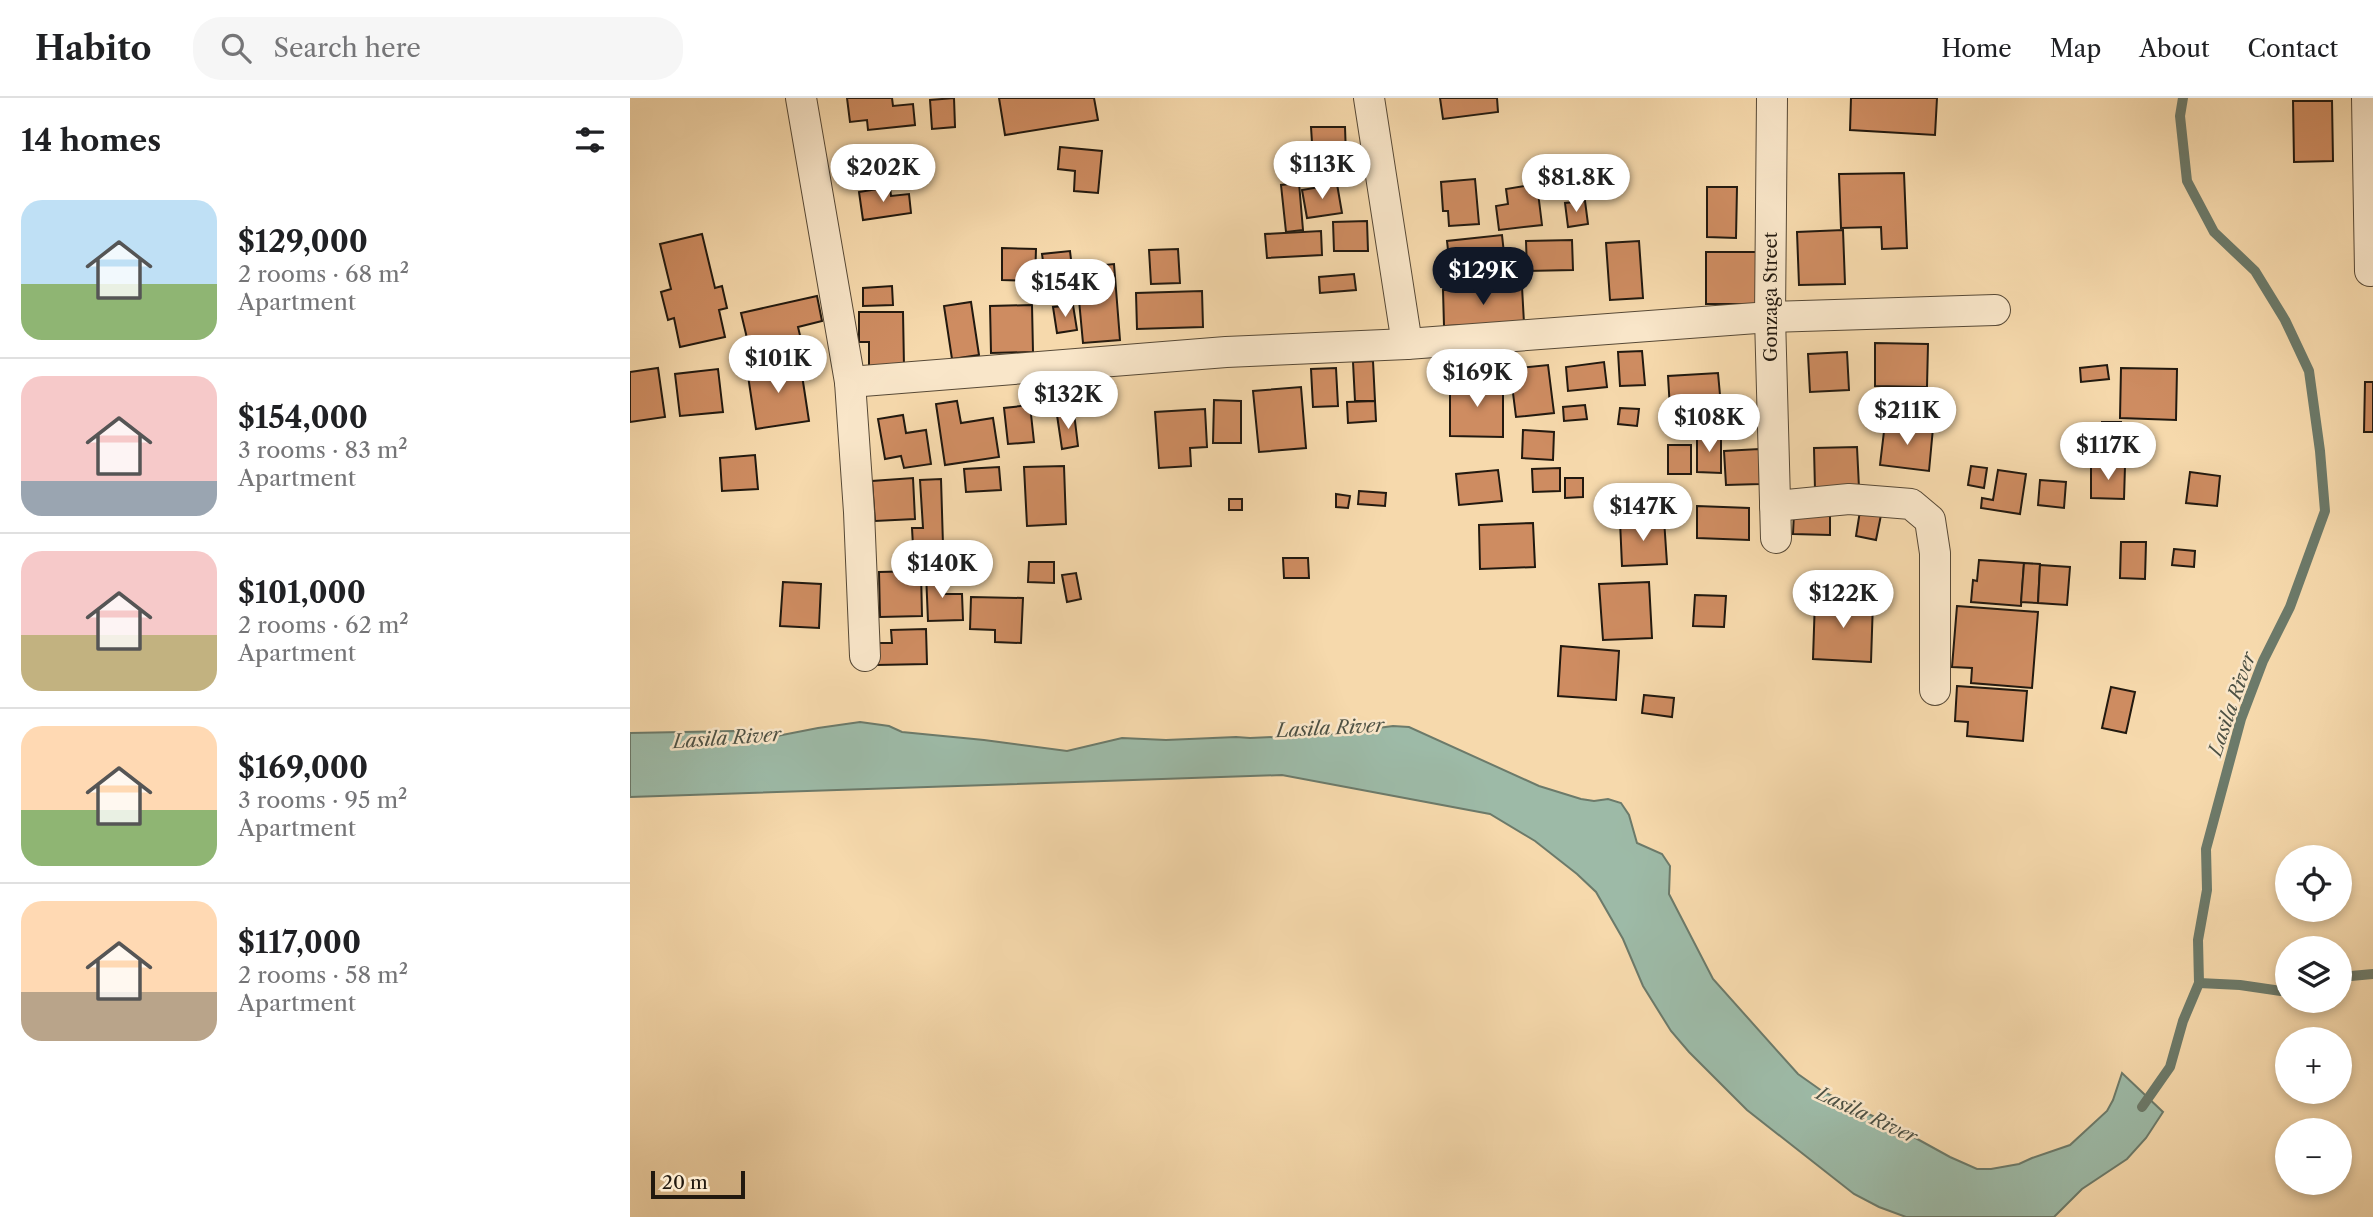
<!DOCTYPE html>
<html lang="en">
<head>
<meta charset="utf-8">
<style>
  :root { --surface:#fff; --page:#f6f6f6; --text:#202124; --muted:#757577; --line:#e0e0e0; --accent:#111827 }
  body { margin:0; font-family:"Libre Caslon Text",serif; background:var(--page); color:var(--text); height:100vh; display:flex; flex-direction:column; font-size:26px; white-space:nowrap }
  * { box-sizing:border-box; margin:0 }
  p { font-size:23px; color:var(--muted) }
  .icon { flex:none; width:38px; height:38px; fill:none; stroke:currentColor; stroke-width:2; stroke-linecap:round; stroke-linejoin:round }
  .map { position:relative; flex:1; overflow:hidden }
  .drawer { display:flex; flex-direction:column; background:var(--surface); width:630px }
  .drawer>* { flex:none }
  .fabs { position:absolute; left:1645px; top:747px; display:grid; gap:14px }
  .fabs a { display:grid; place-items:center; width:77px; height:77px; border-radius:50%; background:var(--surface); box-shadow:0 4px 10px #0003; font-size:35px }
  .scale { position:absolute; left:21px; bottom:18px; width:94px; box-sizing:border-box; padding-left:7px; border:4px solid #22190f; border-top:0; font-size:19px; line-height:24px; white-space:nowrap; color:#22190f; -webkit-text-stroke:5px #f9e6c9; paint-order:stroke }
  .price { position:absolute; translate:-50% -60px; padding:0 16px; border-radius:24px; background:#fff; color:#222; font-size:23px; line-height:46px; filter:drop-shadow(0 2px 4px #0008) }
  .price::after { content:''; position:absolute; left:50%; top:42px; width:21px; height:16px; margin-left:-10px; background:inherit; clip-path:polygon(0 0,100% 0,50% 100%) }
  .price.current { background:var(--accent); color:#fff }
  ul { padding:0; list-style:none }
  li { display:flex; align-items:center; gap:21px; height:175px; padding:0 21px }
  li+li { border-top:2px solid var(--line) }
  li span { display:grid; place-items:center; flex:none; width:196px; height:140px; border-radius:21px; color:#555 }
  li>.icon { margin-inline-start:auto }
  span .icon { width:84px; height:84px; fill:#fffc; stroke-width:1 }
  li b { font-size:30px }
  h2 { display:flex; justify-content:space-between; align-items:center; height:84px; padding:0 21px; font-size:30px }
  header { display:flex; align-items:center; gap:42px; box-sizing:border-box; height:98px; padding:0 35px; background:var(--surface); border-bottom:2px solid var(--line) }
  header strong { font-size:33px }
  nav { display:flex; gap:38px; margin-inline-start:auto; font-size:24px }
  .search { width:490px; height:63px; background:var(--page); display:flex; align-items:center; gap:18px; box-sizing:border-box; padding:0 24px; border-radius:28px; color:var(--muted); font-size:26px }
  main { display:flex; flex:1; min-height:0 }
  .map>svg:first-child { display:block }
  .water { fill:#9dbaa7; stroke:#6c7a6a; stroke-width:2 }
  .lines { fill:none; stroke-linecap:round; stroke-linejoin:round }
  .stream { stroke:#6c7a6a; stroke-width:10 }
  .building { fill:#ce8c61; stroke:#22190f; stroke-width:2 }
  .minor-casing { stroke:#574936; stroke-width:32 }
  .minor { stroke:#f9e6c9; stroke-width:30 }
  .labels { text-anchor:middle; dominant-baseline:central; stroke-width:5; stroke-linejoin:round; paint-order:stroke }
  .street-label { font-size:18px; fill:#22190f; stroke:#f9e6c9 }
  .water-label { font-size:19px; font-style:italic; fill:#4d5144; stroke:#f9e6c9 }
</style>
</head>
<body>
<header>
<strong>Habito</strong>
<div class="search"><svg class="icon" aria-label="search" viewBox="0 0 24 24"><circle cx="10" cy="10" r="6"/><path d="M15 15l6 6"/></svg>Search here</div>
<nav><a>Home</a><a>Map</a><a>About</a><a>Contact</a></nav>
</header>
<main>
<section class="drawer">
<h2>14 homes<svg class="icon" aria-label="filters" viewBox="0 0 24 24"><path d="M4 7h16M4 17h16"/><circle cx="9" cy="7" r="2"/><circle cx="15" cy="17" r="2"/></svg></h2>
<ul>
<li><span style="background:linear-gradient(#bfe0f5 60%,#8fb573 0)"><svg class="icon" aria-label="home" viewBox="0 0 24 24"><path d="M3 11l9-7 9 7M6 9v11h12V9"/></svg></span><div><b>$129,000</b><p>2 rooms · 68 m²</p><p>Apartment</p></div></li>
<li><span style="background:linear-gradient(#f6c9c9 75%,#9aa5b1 0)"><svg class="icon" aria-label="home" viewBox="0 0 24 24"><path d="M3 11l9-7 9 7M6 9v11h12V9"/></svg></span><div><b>$154,000</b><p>3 rooms · 83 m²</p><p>Apartment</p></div></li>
<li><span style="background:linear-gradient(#f6c9c9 60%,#c2b280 0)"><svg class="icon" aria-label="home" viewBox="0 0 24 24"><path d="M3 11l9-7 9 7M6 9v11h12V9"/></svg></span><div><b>$101,000</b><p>2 rooms · 62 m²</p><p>Apartment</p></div></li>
<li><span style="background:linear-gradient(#ffd9b3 60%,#8fb573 0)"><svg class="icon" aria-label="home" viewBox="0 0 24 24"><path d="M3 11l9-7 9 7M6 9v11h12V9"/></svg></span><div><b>$169,000</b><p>3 rooms · 95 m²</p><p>Apartment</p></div></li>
<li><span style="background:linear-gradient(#ffd9b3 65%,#b9a48a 0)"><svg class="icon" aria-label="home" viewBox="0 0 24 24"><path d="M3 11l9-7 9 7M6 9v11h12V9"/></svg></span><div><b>$117,000</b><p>2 rooms · 58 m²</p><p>Apartment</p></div></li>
</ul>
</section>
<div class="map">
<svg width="1743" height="1119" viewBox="0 0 1743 1119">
  <rect width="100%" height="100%" fill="#f6d9ac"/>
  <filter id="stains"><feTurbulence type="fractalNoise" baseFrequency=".00286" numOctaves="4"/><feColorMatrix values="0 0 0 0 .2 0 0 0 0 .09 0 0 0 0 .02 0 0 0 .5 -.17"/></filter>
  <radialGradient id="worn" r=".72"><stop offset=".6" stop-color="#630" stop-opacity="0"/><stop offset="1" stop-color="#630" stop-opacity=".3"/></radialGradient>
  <polygon class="water" points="230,624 259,628 272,634 354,642 437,653 492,640 536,642 606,639 620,640 695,637 763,628 779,629 909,688 951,701 964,703 978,701 991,705 999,717 1007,745 1032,756 1040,768 1039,796 1083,881 1168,976 1192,993 1271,1032 1320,1059 1347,1071 1361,1071 1389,1066 1402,1060 1440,1047 1477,1013 1483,1002 1492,975 1533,1014 1516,1040 1497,1061 1452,1091 1424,1119 1276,1119 1249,1109 1224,1096 1117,1012 1059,954 1041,933 1013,888 993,841 966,794 947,776 905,743 860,716 652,677 0,699 0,635 104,633 133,639 147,638 188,630"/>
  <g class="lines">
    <g class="stream">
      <polyline points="1710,879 1743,876"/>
      <polyline points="1569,885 1610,887 1651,893 1657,889"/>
      <polyline points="1512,1009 1540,969 1553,923 1569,885 1568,842 1577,792 1576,751 1611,621 1633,563 1660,509 1695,413 1690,353 1679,273 1655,222 1625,173 1584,134 1557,83 1550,18 1553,0"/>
    </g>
  </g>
  <g class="building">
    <polygon points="217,0 262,0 263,8 283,6 285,27 238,32 237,22 220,24"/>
    <polygon points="324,0 325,29 302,31 300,2"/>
    <polygon points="369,0 464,0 468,22 375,37"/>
    <polygon points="810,0 867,0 868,14 813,21"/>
    <polygon points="1221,0 1307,0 1305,37 1220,32"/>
    <polygon points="1663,3 1702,3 1703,63 1664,64"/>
    <polygon points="681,29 715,29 716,58 683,60"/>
    <polygon points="430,49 472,53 468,95 444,93 445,73 428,71"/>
    <polygon points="1274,75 1277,150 1252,151 1251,129 1211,130 1209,76"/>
    <polygon points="845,81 849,126 819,128 818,113 813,113 811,84"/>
    <polygon points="669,85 673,132 656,134 651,87"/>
    <polygon points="707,86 712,115 677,120 672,92"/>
    <polygon points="907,86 912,127 869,132 866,108 878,106 876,91"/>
    <polygon points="260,89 261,98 279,96 281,115 233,122 229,94"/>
    <polygon points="1077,89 1107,89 1106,140 1077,139"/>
    <polygon points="955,103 958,126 938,129 935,105"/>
    <polygon points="737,123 738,153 704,153 703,124"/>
    <polygon points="1213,132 1215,186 1169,187 1167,134"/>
    <polygon points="691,133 692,157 637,160 635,136"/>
    <polygon points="72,136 85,190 92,188 97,210 89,212 95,239 50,249 44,220 38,222 31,194 41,191 30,146"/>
    <polygon points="872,137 877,183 811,189 808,162 819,161 817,143"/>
    <polygon points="942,142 943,172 897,173 896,143"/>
    <polygon points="1009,143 1013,200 980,202 976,145"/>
    <polygon points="372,150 406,151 405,183 372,182"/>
    <polygon points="548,151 550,185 521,186 519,152"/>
    <polygon points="440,153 445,196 418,199 412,156"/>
    <rect x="1076" y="154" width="53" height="52"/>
    <polygon points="484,166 490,242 453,245 446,170"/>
    <polygon points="724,176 726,192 690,195 689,179"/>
    <polygon points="262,188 263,207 233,208 233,190"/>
    <polygon points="892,189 894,225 814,228 813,192"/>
    <polygon points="572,193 573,229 507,231 506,195"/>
    <polygon points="187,198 192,223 168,229 173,250 122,261 111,215"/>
    <polygon points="341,204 349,257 322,261 314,208"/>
    <polygon points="402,207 403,254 361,255 360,208"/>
    <polygon points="443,207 447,232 427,235 423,209"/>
    <polygon points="229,214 273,214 274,269 239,269 239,244 229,244"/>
    <polygon points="1245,245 1298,246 1297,289 1245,288"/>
    <polygon points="1012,253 1015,287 990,288 988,254"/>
    <polygon points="1217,254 1219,292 1180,294 1178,256"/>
    <polygon points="743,263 745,303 725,303 723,264"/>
    <polygon points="170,264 179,323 126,331 117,271"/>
    <polygon points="974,264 977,289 938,293 936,269"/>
    <polygon points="918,267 924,315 886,319 880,271"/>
    <polygon points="1477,267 1479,281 1451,284 1450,270"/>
    <polygon points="28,270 35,319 0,324 0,274"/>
    <polygon points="706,270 708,308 683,309 681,271"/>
    <polygon points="1491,270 1547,271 1546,322 1490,320"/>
    <polygon points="88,271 93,314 50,318 45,276"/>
    <polygon points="1088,275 1091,308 1040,311 1038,278"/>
    <polygon points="820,283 873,283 873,339 820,338"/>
    <polygon points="1735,284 1743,284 1743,334 1734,334"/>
    <polygon points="671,289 676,350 629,354 623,293"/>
    <polygon points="584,302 611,303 611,345 583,345"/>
    <polygon points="327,303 331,325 363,320 369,359 315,367 306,306"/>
    <polygon points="745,303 746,323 718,325 717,304"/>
    <polygon points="400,307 404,344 378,346 374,310"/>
    <polygon points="955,307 957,321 934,323 933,309"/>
    <polygon points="990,310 1009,311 1007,328 988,326"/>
    <polygon points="575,311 577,349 560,350 561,368 529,370 525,314"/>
    <polygon points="444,315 448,348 432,351 427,317"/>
    <polygon points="273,317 276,335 296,332 301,366 274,370 271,358 255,361 248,321"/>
    <polygon points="1472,324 1491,324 1490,345 1471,344"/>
    <polygon points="1255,325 1303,330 1299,373 1250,367"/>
    <polygon points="893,332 924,334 923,362 892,360"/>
    <polygon points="1067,338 1091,338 1091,375 1067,374"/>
    <rect x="1038" y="347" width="23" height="29"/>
    <polygon points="1227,349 1229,390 1185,392 1184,350"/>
    <polygon points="1129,351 1130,386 1096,387 1094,353"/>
    <polygon points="125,357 128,391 92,393 90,360"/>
    <polygon points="1461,367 1495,368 1494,401 1461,400"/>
    <polygon points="434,368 436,426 397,428 394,369"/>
    <polygon points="1341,368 1357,370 1354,390 1338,387"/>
    <polygon points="369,369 371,392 336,394 334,371"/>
    <polygon points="930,370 930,393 903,394 902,371"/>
    <polygon points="868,372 872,403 829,407 826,376"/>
    <polygon points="1368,372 1396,376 1390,416 1351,410 1352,400 1363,402"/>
    <polygon points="1560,374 1590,378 1587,408 1556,405"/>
    <polygon points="283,380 285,421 245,423 242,383"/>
    <polygon points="935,380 953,380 953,399 935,400"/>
    <polygon points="311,381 313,447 283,448 282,430 293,430 290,382"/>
    <polygon points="1410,382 1436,384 1434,410 1408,407"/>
    <polygon points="729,393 756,395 755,408 728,406"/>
    <polygon points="706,396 720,398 718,410 706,409"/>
    <rect x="599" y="401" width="13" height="11"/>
    <polygon points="1067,408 1119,410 1119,442 1067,440"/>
    <polygon points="1230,413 1251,417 1246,442 1226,438"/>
    <polygon points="1164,414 1200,415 1200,437 1163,436"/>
    <polygon points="1034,421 1037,466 992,468 990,423"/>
    <polygon points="903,425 905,469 850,471 849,427"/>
    <polygon points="1491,444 1516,444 1515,481 1490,480"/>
    <polygon points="1544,451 1565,453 1564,469 1542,467"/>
    <polygon points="653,460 678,460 679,480 654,480"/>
    <polygon points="1349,462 1394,465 1391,508 1341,504 1343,482 1347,483"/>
    <polygon points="399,464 424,464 424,485 398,484"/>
    <polygon points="1394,465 1410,466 1408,505 1391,504"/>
    <polygon points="1410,467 1440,469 1437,507 1408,505"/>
    <polygon points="291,473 292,518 250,519 249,474"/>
    <polygon points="296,475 315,475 315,496 332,496 333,522 298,523"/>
    <polygon points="446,475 451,501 437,504 432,477"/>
    <polygon points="153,484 191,486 189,530 150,528"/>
    <polygon points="1019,484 1022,540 973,542 969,486"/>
    <polygon points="1065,497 1096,498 1094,529 1063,528"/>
    <polygon points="341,499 393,500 391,545 365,544 365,532 340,531"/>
    <polygon points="1185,501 1243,503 1241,564 1183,561"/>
    <polygon points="1327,508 1408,514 1402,590 1341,585 1342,570 1322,569"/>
    <polygon points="296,531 297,566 246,567 246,545 262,545 261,532"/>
    <polygon points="931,548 989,553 986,602 928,598"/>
    <polygon points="1327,588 1397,593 1393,643 1337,638 1338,624 1325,623"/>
    <polygon points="1481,589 1505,594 1496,635 1472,630"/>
    <polygon points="1014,597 1044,600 1042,619 1012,615"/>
  </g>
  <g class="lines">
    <g class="minor-casing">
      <g id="minor">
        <polyline points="171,0 220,284 229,414 235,558"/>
        <polyline points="739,0 777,246"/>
        <polyline points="1142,0 1140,219 1146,440"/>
        <polyline points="1737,0 1740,173"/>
        <polyline points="220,284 596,254 777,246 1140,219 1365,212"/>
        <polyline points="1145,408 1219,401 1281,406 1300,422 1305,455 1305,592"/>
      </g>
    </g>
    <use href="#minor" class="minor"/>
  </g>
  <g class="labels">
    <g class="street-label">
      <text transform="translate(1141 199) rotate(-90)">Gonzaga Street</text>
    </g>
    <g class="water-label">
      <text transform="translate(1602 606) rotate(-71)">Lasila River</text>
      <text transform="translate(700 630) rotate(-3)">Lasila River</text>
      <text transform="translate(97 640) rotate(-4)">Lasila River</text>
      <text transform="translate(1237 1017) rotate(25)">Lasila River</text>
    </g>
  </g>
  <rect width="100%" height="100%" filter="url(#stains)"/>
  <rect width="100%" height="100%" fill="url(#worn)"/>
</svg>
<div class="fabs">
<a><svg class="icon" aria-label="locate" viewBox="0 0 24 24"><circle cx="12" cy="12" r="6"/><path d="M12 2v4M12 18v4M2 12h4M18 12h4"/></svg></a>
<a><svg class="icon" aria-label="layers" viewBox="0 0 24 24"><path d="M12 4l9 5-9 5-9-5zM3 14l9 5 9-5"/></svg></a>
<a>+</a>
<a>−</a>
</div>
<div class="scale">20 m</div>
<b class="price" style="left:692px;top:103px">$113K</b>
<b class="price" style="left:253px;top:106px">$202K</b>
<b class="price" style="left:946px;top:116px">$81.8K</b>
<b class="price current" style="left:853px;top:209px">$129K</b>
<b class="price" style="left:435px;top:221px">$154K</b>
<b class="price" style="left:148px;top:297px">$101K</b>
<b class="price" style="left:847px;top:311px">$169K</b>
<b class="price" style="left:438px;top:333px">$132K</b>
<b class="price" style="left:1277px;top:349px">$211K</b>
<b class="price" style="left:1079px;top:356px">$108K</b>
<b class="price" style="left:1478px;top:384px">$117K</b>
<b class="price" style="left:1013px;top:445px">$147K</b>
<b class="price" style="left:312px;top:502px">$140K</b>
<b class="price" style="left:1213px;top:532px">$122K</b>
</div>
</main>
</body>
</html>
